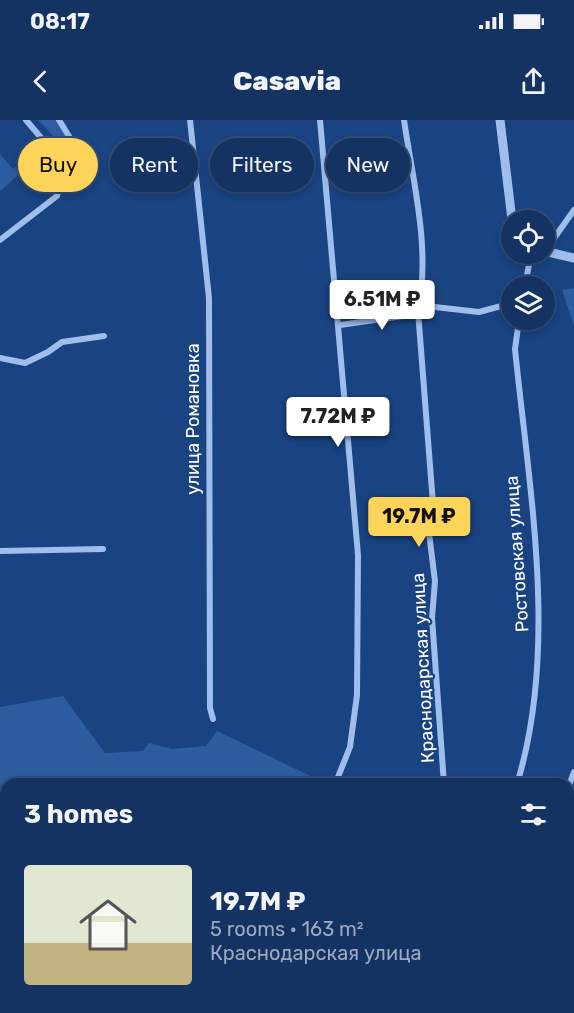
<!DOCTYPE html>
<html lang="en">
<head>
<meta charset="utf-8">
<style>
  :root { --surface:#143262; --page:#213e6b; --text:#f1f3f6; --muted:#9daabe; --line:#334d77; --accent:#fdd45a }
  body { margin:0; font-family:Rubik,sans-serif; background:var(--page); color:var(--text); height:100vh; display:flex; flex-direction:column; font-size:22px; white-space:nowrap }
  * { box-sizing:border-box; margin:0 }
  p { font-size:20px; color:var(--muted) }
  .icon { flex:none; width:33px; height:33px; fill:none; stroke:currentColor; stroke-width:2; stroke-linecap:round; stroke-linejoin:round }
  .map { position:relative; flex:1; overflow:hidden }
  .sheet { position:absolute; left:0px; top:658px; width:574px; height:236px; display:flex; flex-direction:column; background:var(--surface); border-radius:18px 18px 0 0; box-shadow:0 3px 9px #0003,0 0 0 2px var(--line) }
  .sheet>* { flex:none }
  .guide { position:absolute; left:18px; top:18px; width:538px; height:54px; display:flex; gap:12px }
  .tools { position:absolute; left:501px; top:90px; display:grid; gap:12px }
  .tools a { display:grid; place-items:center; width:54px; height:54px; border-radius:50%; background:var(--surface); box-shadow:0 3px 9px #0003,0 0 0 2px var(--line); font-size:30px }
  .price { position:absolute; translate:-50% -51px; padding:0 14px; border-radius:6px; background:#fff; color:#222; font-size:20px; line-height:39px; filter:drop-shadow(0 2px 3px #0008) }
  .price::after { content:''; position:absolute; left:50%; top:36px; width:18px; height:14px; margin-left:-9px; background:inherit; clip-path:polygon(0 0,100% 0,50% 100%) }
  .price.selected { background:var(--accent); color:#111 }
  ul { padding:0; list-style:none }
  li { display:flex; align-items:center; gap:18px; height:150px; padding:0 24px }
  li span { display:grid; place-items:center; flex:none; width:168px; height:120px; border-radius:6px; color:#555 }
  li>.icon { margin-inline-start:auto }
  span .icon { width:72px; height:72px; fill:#fffc; stroke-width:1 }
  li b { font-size:26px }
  h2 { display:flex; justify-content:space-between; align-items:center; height:72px; padding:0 24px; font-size:26px }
  .pill { padding:0 21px; border-radius:27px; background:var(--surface); box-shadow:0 3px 9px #0003,0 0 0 2px var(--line); font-size:21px; line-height:54px }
  .pill.selected { background:var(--accent); color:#111 }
  .status { display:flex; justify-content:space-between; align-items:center; height:42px; padding:0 30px; background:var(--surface); direction:ltr }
  .status svg { height:16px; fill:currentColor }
  header { display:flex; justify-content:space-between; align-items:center; height:78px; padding:0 24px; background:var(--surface); font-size:27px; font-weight:800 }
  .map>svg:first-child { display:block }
  .green { fill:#2d5ca1 }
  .water { fill:#395886; stroke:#91b8ed; stroke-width:1.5 }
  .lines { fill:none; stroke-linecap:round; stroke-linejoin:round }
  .minor { stroke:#9ebeeb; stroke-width:6 }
  .tertiary { stroke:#9ebeeb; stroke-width:9 }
  .labels { text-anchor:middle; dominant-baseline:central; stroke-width:4.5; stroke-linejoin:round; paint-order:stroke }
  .street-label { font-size:18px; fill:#fff; stroke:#1a4382 }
</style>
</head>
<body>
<div class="status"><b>08:17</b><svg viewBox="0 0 49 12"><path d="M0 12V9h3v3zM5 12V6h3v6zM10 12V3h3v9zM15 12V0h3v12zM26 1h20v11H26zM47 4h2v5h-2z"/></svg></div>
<header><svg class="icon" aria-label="back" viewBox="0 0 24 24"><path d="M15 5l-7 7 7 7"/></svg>Casavia<svg class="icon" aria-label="share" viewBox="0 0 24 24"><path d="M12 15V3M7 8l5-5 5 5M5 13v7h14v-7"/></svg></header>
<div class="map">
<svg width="574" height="893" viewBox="0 0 574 893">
  <rect width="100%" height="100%" fill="#1a4382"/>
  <g class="green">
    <path d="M38,0H56L84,45L83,56L77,57C64,47 61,28 52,15C48,10 43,5 38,0Z"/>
    <polygon points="0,34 13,49 18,45 23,51 0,71"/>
    <polygon points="574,168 574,206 562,170"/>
    <polygon points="63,576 105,633 143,631 149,623 172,629 206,626 217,611 327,664 6,664 6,709 0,708 0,587"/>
    <polygon points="568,704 574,708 574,805 569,801"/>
    <polygon points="302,888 447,888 452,893 304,893"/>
  </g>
  <g class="water">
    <polygon points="0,709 6,710 6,802 0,804"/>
    <polygon points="569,798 574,801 574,893 505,893 495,888 568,888"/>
    <polygon points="0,878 6,880 6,888 55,888 73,893 0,893"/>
    <polygon points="168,888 302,888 304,893 166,893"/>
  </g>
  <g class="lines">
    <g class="minor">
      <polyline points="59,0 84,41"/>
      <polyline points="190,0 209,178 210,588 213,599"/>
      <polyline points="320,0 358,435 357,575 350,627 338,657"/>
      <path d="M404,0C413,62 431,129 418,191L433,384L429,413L435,461L432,498L444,664"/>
      <polyline points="0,120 57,76 65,46 26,0"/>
      <polyline points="545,131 574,90"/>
      <polyline points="525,166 531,134"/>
      <polyline points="340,205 403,196 426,186 479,192 512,183"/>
      <polyline points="0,238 25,243 48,232 62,222 104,216"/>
      <polyline points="0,431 103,429"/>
      <path d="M517,664C559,527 529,369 515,229L519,200"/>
      <polyline points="568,668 574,652"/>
      <polyline points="568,696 574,701"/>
    </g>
    <g class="tertiary">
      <polyline points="500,0 512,100"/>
      <polyline points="544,131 574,138"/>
    </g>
  </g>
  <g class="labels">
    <g class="street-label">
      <text transform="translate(193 299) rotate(-90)">улица Романовка</text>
      <text transform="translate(517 434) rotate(-94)">Ростовская улица</text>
      <text transform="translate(423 548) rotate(-93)">Краснодарская улица</text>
    </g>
  </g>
</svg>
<div class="tools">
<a><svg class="icon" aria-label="locate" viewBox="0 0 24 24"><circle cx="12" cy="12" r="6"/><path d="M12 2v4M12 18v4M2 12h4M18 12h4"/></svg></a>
<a><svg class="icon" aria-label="layers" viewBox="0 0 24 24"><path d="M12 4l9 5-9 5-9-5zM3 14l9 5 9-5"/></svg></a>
</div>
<b class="price" style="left:382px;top:211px">6.51M ₽</b>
<b class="price" style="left:338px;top:328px">7.72M ₽</b>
<b class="price selected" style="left:419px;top:428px">19.7M ₽</b>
<div class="guide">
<a class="pill selected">Buy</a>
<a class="pill">Rent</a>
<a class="pill">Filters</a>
<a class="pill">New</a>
</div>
<section class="sheet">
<h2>3 homes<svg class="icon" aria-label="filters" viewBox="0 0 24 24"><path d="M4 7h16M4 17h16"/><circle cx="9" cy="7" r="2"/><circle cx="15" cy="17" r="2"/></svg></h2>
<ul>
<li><span style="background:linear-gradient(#dfe7d0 65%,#c2b280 0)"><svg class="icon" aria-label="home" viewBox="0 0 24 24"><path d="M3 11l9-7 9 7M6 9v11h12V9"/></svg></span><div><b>19.7M ₽</b><p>5 rooms · 163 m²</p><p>Краснодарская улица</p></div></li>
</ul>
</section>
</div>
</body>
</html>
